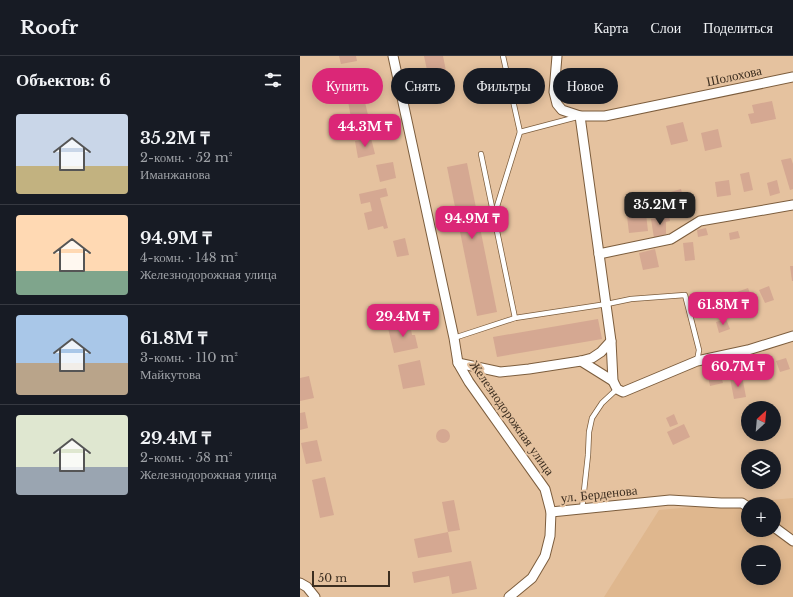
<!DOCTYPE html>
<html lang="ru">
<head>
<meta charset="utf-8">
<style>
  :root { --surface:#171b24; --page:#242831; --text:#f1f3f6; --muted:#9ea1a6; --line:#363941; --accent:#db2777 }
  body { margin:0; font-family:"Libre Baskerville",serif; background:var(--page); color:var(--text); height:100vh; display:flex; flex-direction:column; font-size:15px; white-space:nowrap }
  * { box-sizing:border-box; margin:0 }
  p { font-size:13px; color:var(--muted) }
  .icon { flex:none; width:22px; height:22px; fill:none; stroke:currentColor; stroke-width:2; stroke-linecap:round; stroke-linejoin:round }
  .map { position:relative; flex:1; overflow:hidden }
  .drawer { display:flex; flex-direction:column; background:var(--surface); width:300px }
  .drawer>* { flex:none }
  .hud { position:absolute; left:12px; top:12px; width:380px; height:36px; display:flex; gap:8px }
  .needle { width:26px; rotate:26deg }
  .tools { position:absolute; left:441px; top:345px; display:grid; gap:8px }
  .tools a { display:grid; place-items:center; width:40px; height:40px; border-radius:50%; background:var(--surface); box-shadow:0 2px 10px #0003; font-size:20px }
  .scale { position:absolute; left:12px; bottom:10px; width:78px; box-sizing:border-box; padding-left:4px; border:2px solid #3c2e20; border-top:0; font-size:11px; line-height:14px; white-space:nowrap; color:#3c2e20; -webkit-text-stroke:3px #e5c29f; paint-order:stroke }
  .price { position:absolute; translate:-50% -34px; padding:0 9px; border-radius:8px; background:var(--accent); color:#fff; font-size:13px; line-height:26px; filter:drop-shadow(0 1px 2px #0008) }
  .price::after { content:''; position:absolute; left:50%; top:24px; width:12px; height:9px; margin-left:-6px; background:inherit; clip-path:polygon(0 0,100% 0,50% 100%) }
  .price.on { background:#222; color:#fff }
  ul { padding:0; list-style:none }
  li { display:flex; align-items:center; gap:12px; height:100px; padding:0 16px }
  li+li { border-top:1px solid var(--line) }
  li span { display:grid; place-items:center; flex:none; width:112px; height:80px; border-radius:4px; color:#555 }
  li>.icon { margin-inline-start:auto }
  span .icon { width:48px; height:48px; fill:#fffc; stroke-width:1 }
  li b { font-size:17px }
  h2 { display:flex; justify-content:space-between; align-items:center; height:48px; padding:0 16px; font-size:17px }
  .tag { padding:0 14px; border-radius:18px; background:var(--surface); box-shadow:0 2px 10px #0003; font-size:14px; line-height:36px }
  .tag.on { background:var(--accent); color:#fff }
  header { display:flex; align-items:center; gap:24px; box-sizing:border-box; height:56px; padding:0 20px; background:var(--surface); border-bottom:1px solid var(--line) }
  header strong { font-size:19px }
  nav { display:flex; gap:22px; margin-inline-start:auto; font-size:14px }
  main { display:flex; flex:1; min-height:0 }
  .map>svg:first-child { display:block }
  .built { fill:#dfb78e; fill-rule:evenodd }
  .building { fill:#d5a892 }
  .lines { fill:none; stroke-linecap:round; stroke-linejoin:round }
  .lane-casing { stroke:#7c5d3d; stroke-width:6 }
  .street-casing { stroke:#7c5d3d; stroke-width:11 }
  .lane { stroke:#fff; stroke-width:4.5 }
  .street { stroke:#fff; stroke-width:9 }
  .labels { text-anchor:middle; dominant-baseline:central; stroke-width:4; stroke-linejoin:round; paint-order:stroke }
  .street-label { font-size:13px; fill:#3c2e20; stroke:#e5c29f }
</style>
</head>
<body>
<header>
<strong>Roofr</strong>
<nav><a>Карта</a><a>Слои</a><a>Поделиться</a></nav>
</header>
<main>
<section class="drawer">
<h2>Объектов: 6<svg class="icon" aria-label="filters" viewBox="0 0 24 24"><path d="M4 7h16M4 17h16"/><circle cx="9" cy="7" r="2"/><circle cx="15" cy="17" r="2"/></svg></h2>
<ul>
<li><span style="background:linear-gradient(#c9d6e8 65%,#c2b280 0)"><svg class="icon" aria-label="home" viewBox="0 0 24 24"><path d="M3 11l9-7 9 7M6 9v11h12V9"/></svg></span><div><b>35.2M ₸</b><p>2-комн. · 52 m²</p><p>Иманжанова</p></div></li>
<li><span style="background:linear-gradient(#ffd9b3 70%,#7fa58c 0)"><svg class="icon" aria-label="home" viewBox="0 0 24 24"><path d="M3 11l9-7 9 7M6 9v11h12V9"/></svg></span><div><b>94.9M ₸</b><p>4-комн. · 148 m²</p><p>Железнодорожная улица</p></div></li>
<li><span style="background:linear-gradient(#a9c7e8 60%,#b9a48a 0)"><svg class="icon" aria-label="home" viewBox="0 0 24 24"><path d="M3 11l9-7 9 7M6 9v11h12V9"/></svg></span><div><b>61.8M ₸</b><p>3-комн. · 110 m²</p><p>Майкутова</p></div></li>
<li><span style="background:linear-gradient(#dfe7d0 65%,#9aa5b1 0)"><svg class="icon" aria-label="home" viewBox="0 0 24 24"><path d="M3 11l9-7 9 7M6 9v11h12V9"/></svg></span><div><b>29.4M ₸</b><p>2-комн. · 58 m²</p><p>Железнодорожная улица</p></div></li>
</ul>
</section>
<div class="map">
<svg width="493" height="541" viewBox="0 0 493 541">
  <rect width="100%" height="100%" fill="#e5c29f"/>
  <path class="built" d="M493,442V541H304L359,454ZM448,448H474V474H448ZM448,496H474V522H448Z"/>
  <g class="building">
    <polygon points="39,0 56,0 57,5 41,8"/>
    <polygon points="124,0 143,0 148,25 130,28"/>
    <polygon points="64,42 68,59 51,62 48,45"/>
    <polygon points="472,45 476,63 451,68 448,58 454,57 452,49"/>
    <polygon points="383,66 388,85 371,89 366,70"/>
    <polygon points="418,73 422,91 405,95 401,77"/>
    <polygon points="71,82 75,98 58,102 55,85"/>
    <polygon points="491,102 493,108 493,133 490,134 481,104"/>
    <polygon points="93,106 96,122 80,126 76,109"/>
    <polygon points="167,107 197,256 177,260 147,111"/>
    <polygon points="449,116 453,134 444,136 440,118"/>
    <polygon points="429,124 431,139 417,141 415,126"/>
    <polygon points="477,124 480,137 470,140 467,127"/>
    <polygon points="86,132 88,140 80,142 88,172 84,173 83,170 68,174 64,157 72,155 70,146 61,148 59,138"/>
    <polygon points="381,133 386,152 369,156 364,138"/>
    <polygon points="346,158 348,175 329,177 327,160"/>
    <polygon points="369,160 370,165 366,166 366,178 354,182 351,163"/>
    <polygon points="406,172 408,179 398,181 397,174"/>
    <polygon points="438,175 440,182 430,184 429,177"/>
    <polygon points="105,182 109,199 97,201 93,185"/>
    <polygon points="393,186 395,204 385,205 383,187"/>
    <polygon points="355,193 359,211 343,214 339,197"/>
    <polygon points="490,210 493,210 493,225 492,225"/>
    <polygon points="469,230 474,244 465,247 459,234"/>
    <polygon points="448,232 453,245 449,247 451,252 443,255 437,241 439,240 437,236"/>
    <polygon points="298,263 302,283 197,301 193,281"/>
    <polygon points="426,263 430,273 419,277 416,266"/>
    <polygon points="110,267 112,279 115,279 118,292 94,297 88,272"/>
    <polygon points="486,302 490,313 480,316 476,305"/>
    <polygon points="120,304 125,329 103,333 98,309"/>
    <polygon points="419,313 423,327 410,330 407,316"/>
    <polygon points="9,320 14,342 0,345 0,322"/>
    <polygon points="442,320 446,341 434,343 430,322"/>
    <polygon points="5,356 8,372 0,374 0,357"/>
    <polygon points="374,358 378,368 370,371 366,362"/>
    <polygon points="384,368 390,381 373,389 367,376"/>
    <circle cx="143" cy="380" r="7"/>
    <polygon points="17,384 22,405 6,408 1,387"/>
    <polygon points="25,421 34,459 20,462 12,424"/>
    <polygon points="154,444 160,474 148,476 142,446"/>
    <polygon points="148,476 152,496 118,502 114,483"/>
    <polygon points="171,505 177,533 152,538 149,520 114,527 112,516"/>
  </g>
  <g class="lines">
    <g class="lane-casing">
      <g id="lane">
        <polyline points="203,0 220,76"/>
        <polyline points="181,98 215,262"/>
        <polyline points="194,160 220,76 277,61"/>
        <polyline points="154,282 215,262 307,248 331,243 385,239 399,294 397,305"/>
        <polyline points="282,453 288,399 289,376 292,362 302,347 317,333"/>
      </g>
    </g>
    <g class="street-casing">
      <g id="street">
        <polyline points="93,0 154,282 158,307 169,326 245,433 251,456 250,480 245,500 232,522 209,541"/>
        <polyline points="257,0 254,36 257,48 262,54 280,60 305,60 493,21"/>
        <polyline points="280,60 311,285 313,325 317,333 323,336 397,305 448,294 493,280"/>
        <polyline points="299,198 371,183 400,165 493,149"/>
        <polyline points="281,305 313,325"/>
        <polyline points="158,307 200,316 229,313 281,305 292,302 301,296 311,285"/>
        <polyline points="251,456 370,444 421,447 442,447 448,451"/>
        <polyline points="474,471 493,485"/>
        <polyline points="0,527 7,531 15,541"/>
      </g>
    </g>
    <use href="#lane" class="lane"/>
    <use href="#street" class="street"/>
  </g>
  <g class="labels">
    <g class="street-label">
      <text transform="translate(434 20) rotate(-12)">Шолохова</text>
      <text transform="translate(212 362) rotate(55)">Железнодорожная улица</text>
      <text transform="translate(299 438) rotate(-6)">ул. Берденова</text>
    </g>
  </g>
</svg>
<div class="tools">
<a><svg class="needle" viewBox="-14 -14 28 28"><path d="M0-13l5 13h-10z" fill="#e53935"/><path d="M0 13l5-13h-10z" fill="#9ea1a6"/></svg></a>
<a><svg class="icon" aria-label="layers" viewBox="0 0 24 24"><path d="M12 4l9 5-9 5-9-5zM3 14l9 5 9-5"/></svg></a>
<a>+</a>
<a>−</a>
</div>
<div class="scale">50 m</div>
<b class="price" style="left:65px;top:92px">44.3M ₸</b>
<b class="price on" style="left:360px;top:170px">35.2M ₸</b>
<b class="price" style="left:172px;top:184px">94.9M ₸</b>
<b class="price" style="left:423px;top:270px">61.8M ₸</b>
<b class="price" style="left:103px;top:282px">29.4M ₸</b>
<b class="price" style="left:438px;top:332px">60.7M ₸</b>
<div class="hud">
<a class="tag on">Купить</a>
<a class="tag">Снять</a>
<a class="tag">Фильтры</a>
<a class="tag">Новое</a>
</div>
</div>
</main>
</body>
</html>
